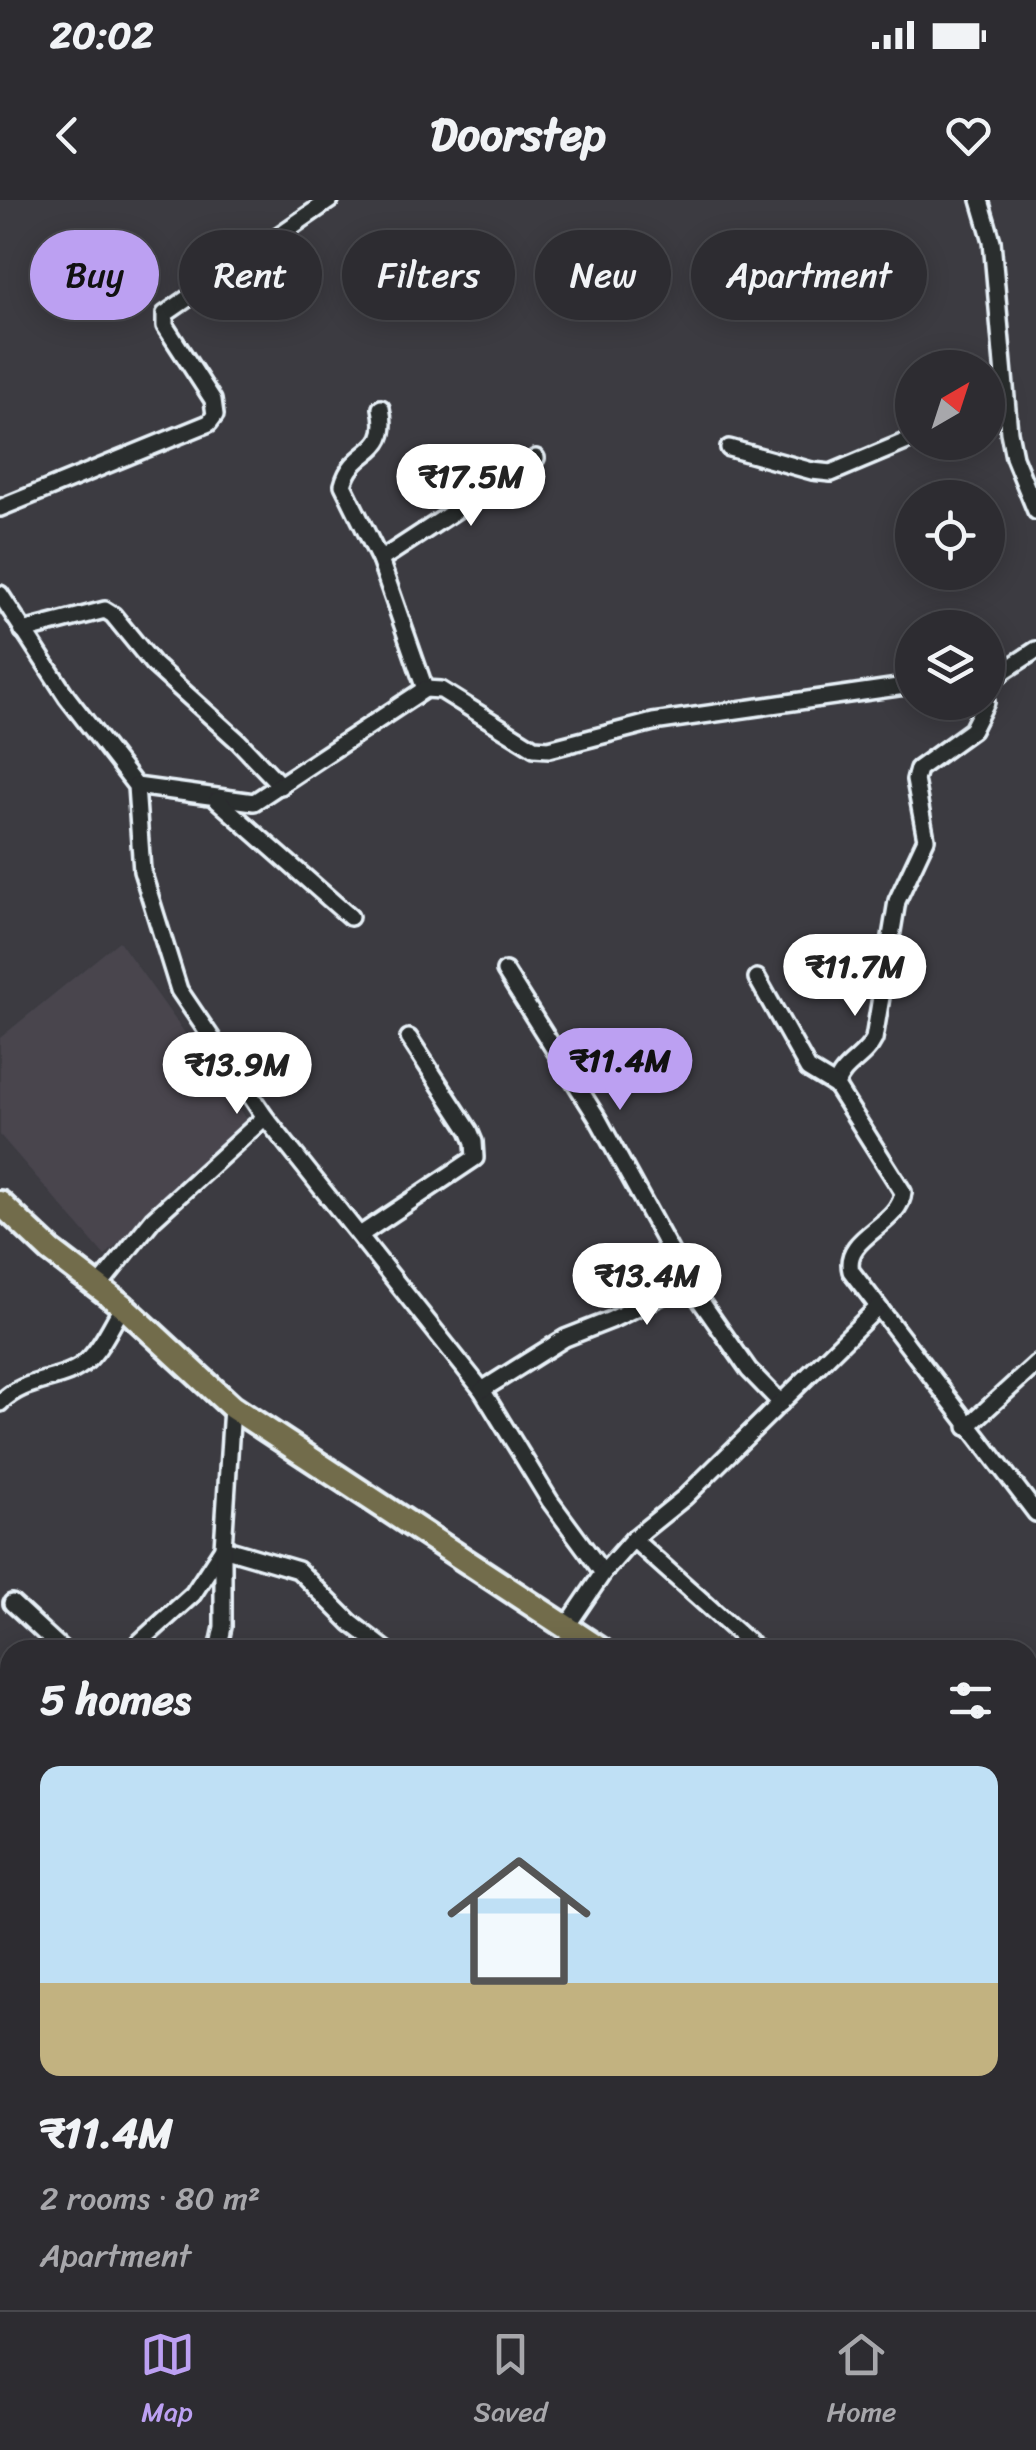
<!DOCTYPE html>
<html lang="en">
<head>
<meta charset="utf-8">
<style>
  :root { --surface:#2d2c31; --page:#353439; --text:#f1f3f6; --muted:#a7a7ab; --line:#48484d; --accent:#bca0f2 }
  body { margin:0; font-family:Sriracha,sans-serif; background:var(--page); color:var(--text); height:100vh; display:flex; flex-direction:column; font-size:38px; white-space:nowrap }
  * { box-sizing:border-box; margin:0 }
  p { font-size:32px; color:var(--muted) }
  .icon { flex:none; width:55px; height:55px; fill:none; stroke:currentColor; stroke-width:2; stroke-linecap:round; stroke-linejoin:round }
  .map { position:relative; flex:1; overflow:hidden }
  .sheet { position:absolute; left:0px; top:1440px; width:1038px; height:670px; display:flex; flex-direction:column; background:var(--surface); border-radius:30px 30px 0 0; box-shadow:0 5px 25px #0003,0 0 0 2px var(--line) }
  .sheet>* { flex:none }
  .hud { position:absolute; left:30px; top:30px; width:978px; height:90px; display:flex; gap:20px }
  .needle { width:65px; rotate:39deg }
  .controls { position:absolute; left:895px; top:150px; display:grid; gap:20px }
  .controls a { display:grid; place-items:center; width:110px; height:110px; border-radius:50%; background:var(--surface); box-shadow:0 5px 25px #0003,0 0 0 2px var(--line); font-size:50px }
  .price { position:absolute; translate:-50% -85px; padding:0 22px; border-radius:35px; background:#fff; color:#222; font-size:32px; line-height:65px; filter:drop-shadow(0 2px 5px #0008) }
  .price::after { content:''; position:absolute; left:50%; top:60px; width:30px; height:22px; margin-left:-15px; background:inherit; clip-path:polygon(0 0,100% 0,50% 100%) }
  .price.selected { background:var(--accent); color:#111 }
  ul { padding:0; list-style:none }
  li { display:grid; align-content:center; gap:20px; height:530px; padding:0 40px }
  li+li { border-top:2px solid var(--line) }
  li span { display:grid; place-items:center; height:310px; border-radius:20px; color:#555 }
  li>.icon { margin-inline-start:auto }
  span .icon { width:180px; height:180px; fill:#fffc; stroke-width:1 }
  li b { font-size:42px }
  h2 { display:flex; justify-content:space-between; align-items:center; height:120px; padding:0 40px; font-size:42px }
  .pill { padding:0 35px; border-radius:45px; background:var(--surface); box-shadow:0 5px 25px #0003,0 0 0 2px var(--line); font-size:35px; line-height:90px }
  .pill.selected { background:var(--accent); color:#111 }
  .status { display:flex; justify-content:space-between; align-items:center; height:70px; padding:0 50px; background:var(--surface); direction:ltr }
  .status svg { height:28px; fill:currentColor }
  header { display:flex; justify-content:space-between; align-items:center; height:130px; padding:0 40px; background:var(--surface); font-size:45px; font-weight:700 }
  .menu { display:flex; justify-content:space-around; align-items:center; height:140px; border-top:2px solid var(--line); background:var(--surface); font-size:28px; color:var(--muted) }
  .menu a { display:grid; justify-items:center; gap:5px }
  .menu .selected { color:var(--accent) }
  .map>svg:first-child { display:block }
  .built { fill:#48454e }
  .lines { fill:none; stroke-linecap:round; stroke-linejoin:round }
  .street-casing { stroke:#e8f1f8; stroke-width:22 }
  .primary-casing { stroke:#e8f1f8; stroke-width:30 }
  .street { stroke:#2a2d2e; stroke-width:15 }
  .primary { stroke:#726c4b; stroke-width:22 }
</style>
</head>
<body>
<div class="status"><b>20:02</b><svg viewBox="0 0 49 12"><path d="M0 12V9h3v3zM5 12V6h3v6zM10 12V3h3v9zM15 12V0h3v12zM26 1h20v11H26zM47 4h2v5h-2z"/></svg></div>
<header><svg class="icon" aria-label="back" viewBox="0 0 24 24"><path d="M15 5l-7 7 7 7"/></svg>Doorstep<svg class="icon" aria-label="heart" viewBox="0 0 24 24"><path d="M12 20l-8-8c-3-5 5-10 8-4 3-6 11-1 8 4z"/></svg></header>
<div class="map">
<svg width="1036" height="2110" viewBox="0 0 1036 2110">
  <rect width="100%" height="100%" fill="#3c3b41"/>
  <filter id="ink" filterUnits="userSpaceOnUse"><feTurbulence type="fractalNoise" baseFrequency=".01" numOctaves="2"/><feDisplacementMap in="SourceGraphic" scale="20" xChannelSelector="R" yChannelSelector="G"/><feConvolveMatrix kernelMatrix="1 2 1 2 8 2 1 2 1" color-interpolation-filters="sRGB"/></filter>
  <g filter="url(#ink)">
    <polygon class="built" points="119,741 247,920 105,1056 0,935 0,838"/>
    <g class="lines">
      <g class="street-casing">
        <g id="street">
          <polyline points="980,0 992,41 1009,232 1014,257 1036,311"/>
          <path d="M381,208C392,258 354,244 343,285L380,360L425,489"/>
          <polyline points="729,248 812,271 831,273 912,239"/>
          <polyline points="0,308 209,223 215,215 213,200 165,126 165,114 330,0"/>
          <polyline points="380,360 536,258"/>
          <polyline points="0,394 67,497 136,586 142,671 179,790 265,917 482,1190 550,1301 603,1373"/>
          <polyline points="23,431 105,410 113,415 153,464 238,541 281,586"/>
          <polyline points="988,475 1001,473 1036,450"/>
          <path d="M986,502L972,530L918,569L915,580L926,639L897,701L874,839C865,858 841,866 836,886L903,992C900,1026 842,1036 851,1071L1036,1313"/>
          <polyline points="136,586 254,602 425,489 441,490 534,548 549,549 653,522 912,485"/>
          <polyline points="217,600 350,717"/>
          <polyline points="505,771 598,919 688,1083"/>
          <polyline points="757,778 808,869 836,886"/>
          <polyline points="360,1035 475,958 474,942 469,930 409,838"/>
          <polyline points="98,1087 153,1019 265,917"/>
          <polyline points="482,1190 565,1138 611,1120 688,1083 749,1170 781,1203"/>
          <path d="M0,1203C26,1176 63,1183 87,1161C102,1147 112,1124 123,1106"/>
          <polyline points="967,1227 1036,1164"/>
          <polyline points="633,1339 757,1450"/>
          <polyline points="12,1403 63,1450"/>
          <polyline points="567,1426 603,1373 633,1339 685,1297 877,1108"/>
          <polyline points="131,1450 193,1394 223,1348 298,1370 351,1423 386,1450"/>
          <polyline points="218,1450 223,1427 223,1348 232,1207"/>
          <polyline points="1028,1556 1036,1545"/>
          <polyline points="0,1703 10,1718"/>
          <polyline points="0,1748 10,1734"/>
          <polyline points="1028,1756 1036,1761"/>
          <polyline points="222,2100 231,2110"/>
          <polyline points="75,2110 81,2100"/>
          <polyline points="628,2110 637,2100"/>
        </g>
      </g>
      <g class="primary-casing">
        <g id="primary">
          <polyline points="0,1003 51,1051 123,1106 232,1207 601,1450"/>
          <polyline points="1028,1774 1036,1785"/>
        </g>
      </g>
      <use href="#street" class="street"/>
      <use href="#primary" class="primary"/>
    </g>
  </g>
</svg>
<div class="controls">
<a><svg class="needle" viewBox="-14 -14 28 28"><path d="M0-13l5 13h-10z" fill="#e53935"/><path d="M0 13l5-13h-10z" fill="#a7a7ab"/></svg></a>
<a><svg class="icon" aria-label="locate" viewBox="0 0 24 24"><circle cx="12" cy="12" r="6"/><path d="M12 2v4M12 18v4M2 12h4M18 12h4"/></svg></a>
<a><svg class="icon" aria-label="layers" viewBox="0 0 24 24"><path d="M12 4l9 5-9 5-9-5zM3 14l9 5 9-5"/></svg></a>
</div>
<b class="price" style="left:471px;top:329px">₹17.5M</b>
<b class="price" style="left:855px;top:819px">₹11.7M</b>
<b class="price selected" style="left:620px;top:913px">₹11.4M</b>
<b class="price" style="left:237px;top:917px">₹13.9M</b>
<b class="price" style="left:647px;top:1128px">₹13.4M</b>
<div class="hud">
<a class="pill selected">Buy</a>
<a class="pill">Rent</a>
<a class="pill">Filters</a>
<a class="pill">New</a>
<a class="pill">Apartment</a>
</div>
<section class="sheet">
<h2>5 homes<svg class="icon" aria-label="filters" viewBox="0 0 24 24"><path d="M4 7h16M4 17h16"/><circle cx="9" cy="7" r="2"/><circle cx="15" cy="17" r="2"/></svg></h2>
<ul>
<li><span style="background:linear-gradient(#bfe0f5 70%,#c2b280 0)"><svg class="icon" aria-label="home" viewBox="0 0 24 24"><path d="M3 11l9-7 9 7M6 9v11h12V9"/></svg></span><div><b>₹11.4M</b><p>2 rooms · 80 m²</p><p>Apartment</p></div></li>
</ul>
</section>
</div>
<nav class="menu">
<a class="selected"><svg class="icon" aria-label="map" viewBox="0 0 24 24"><path d="M3 6l6-2 6 2 6-2v14l-6 2-6-2-6 2zM9 4v14M15 6v14"/></svg>Map</a>
<a><svg class="icon" aria-label="saved" viewBox="0 0 24 24"><path d="M7 4h10v16l-5-4-5 4z"/></svg>Saved</a>
<a><svg class="icon" aria-label="home" viewBox="0 0 24 24"><path d="M3 11l9-7 9 7M6 9v11h12V9"/></svg>Home</a>
</nav>
</body>
</html>
